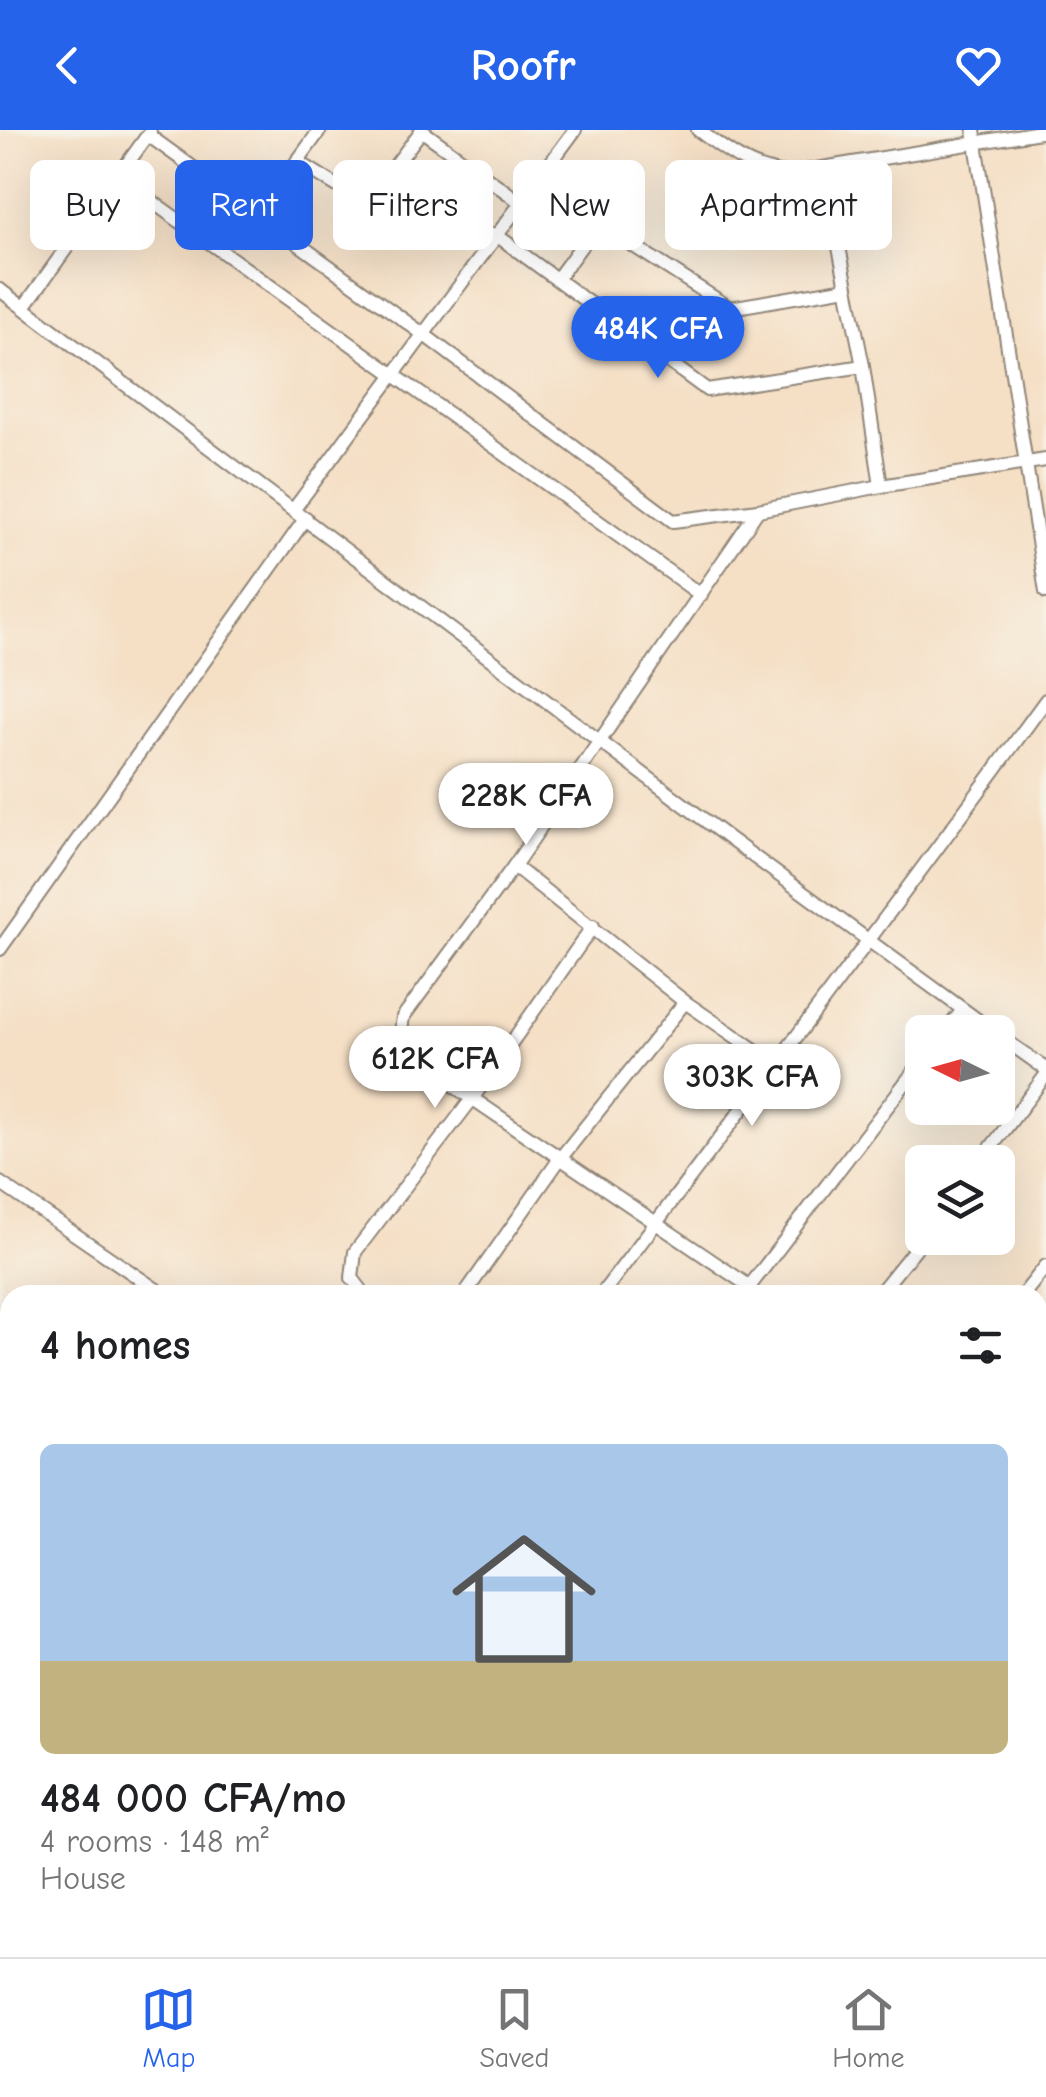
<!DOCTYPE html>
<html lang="en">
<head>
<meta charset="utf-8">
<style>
  :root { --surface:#fff; --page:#f6f6f6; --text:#202124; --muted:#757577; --line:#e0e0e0; --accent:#2563eb }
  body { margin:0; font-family:"Comic Neue",sans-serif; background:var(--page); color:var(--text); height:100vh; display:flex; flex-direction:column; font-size:38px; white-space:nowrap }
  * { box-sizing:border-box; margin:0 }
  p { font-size:32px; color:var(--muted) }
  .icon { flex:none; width:55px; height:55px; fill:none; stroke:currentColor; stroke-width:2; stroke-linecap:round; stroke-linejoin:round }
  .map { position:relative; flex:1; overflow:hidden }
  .details { position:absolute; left:0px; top:1155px; width:1048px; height:672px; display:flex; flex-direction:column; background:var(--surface); border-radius:30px 30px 0 0; box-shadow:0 10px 40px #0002 }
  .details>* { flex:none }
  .top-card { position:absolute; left:30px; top:30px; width:988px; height:90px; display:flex; gap:20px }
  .needle { width:65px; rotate:275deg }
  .tools { position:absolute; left:905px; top:885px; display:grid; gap:20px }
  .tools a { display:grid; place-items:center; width:110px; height:110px; border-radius:15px; background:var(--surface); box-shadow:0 10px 40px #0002; font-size:50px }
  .price { position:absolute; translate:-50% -85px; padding:0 22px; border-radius:35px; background:#fff; color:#222; font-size:32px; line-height:65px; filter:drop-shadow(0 2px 5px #0008) }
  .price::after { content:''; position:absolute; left:50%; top:60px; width:30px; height:22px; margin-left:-15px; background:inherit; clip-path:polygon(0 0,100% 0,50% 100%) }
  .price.current { background:var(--accent); color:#fff }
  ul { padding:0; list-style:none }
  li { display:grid; align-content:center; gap:20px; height:530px; padding:0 40px }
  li+li { border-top:2px solid var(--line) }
  li span { display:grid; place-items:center; height:310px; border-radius:15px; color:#555 }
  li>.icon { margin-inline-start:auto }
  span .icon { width:180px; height:180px; fill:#fffc; stroke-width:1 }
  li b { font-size:42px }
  h2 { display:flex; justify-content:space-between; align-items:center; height:120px; padding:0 40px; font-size:42px }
  .tag { padding:0 35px; border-radius:15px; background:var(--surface); box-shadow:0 10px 40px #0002; font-size:35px; line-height:90px }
  .tag.current { background:var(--accent); color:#fff }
  header { display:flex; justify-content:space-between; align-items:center; height:130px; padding:0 40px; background:var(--accent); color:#fff; font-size:45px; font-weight:700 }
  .tabs { display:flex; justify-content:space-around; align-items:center; height:140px; border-top:2px solid var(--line); background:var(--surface); font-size:28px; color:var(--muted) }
  .tabs a { display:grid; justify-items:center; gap:5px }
  .tabs .current { color:var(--accent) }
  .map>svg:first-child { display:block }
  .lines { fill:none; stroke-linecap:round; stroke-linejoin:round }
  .minor-casing { stroke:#908578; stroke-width:16 }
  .minor { stroke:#fff; stroke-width:12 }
</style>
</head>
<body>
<header><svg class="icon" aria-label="back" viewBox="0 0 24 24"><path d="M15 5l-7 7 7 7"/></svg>Roofr<svg class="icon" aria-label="heart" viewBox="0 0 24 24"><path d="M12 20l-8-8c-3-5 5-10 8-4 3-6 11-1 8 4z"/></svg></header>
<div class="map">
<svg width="1046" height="1827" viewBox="0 0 1046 1827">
  <rect width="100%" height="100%" fill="#f7f3e8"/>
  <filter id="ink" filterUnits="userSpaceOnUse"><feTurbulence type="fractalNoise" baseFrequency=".01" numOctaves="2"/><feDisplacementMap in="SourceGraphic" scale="20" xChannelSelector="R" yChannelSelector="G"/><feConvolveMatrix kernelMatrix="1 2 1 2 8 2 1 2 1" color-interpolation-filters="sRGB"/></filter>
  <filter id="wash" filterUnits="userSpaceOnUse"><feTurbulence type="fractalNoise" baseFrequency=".0048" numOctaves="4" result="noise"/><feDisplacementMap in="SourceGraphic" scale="40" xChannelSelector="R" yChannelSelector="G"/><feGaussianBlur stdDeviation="2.25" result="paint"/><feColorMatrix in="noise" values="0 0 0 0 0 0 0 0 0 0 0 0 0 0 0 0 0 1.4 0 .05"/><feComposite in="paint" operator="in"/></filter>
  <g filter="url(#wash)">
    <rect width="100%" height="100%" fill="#f5dfc5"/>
  </g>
  <g filter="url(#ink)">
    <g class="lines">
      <g class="minor-casing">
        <g id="minor">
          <polyline points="421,0 520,72"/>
          <path d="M698,0C727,21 750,40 786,44L1046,1"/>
          <polyline points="974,0 1046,462"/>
          <polyline points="148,5 423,204 673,391 758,380 881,356 1046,330"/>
          <polyline points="297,31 366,74 422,0"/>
          <polyline points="823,38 863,236 881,356"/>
          <polyline points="118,47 701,465"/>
          <polyline points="257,87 320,0"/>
          <polyline points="495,104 707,260 863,236"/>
          <polyline points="557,149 598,93 730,178 847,158"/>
          <polyline points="0,160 731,710 994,902"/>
          <polyline points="24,177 150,2"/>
          <polyline points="294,379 575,0"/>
          <polyline points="514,736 758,380"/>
          <polyline points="0,819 306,388"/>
          <path d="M685,872L514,736L403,887C399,907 404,917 417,931L749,1156"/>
          <polyline points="945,902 963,880"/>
          <polyline points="998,905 1046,939"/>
          <polyline points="980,1032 1046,945"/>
          <polyline points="0,1053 164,1165"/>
          <polyline points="365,1165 352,1148 355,1122 472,969 593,796"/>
          <polyline points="464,1165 559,1030 685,872 774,933"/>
          <path d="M601,1165C751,968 900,770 1046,570"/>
          <polyline points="743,1165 922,931"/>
          <polyline points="878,1165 924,1108"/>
          <polyline points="1023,1165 1046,1136"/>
          <polyline points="1038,1331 1046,1320"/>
          <polyline points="0,1516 10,1519"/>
          <polyline points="1038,1518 1046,1507"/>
          <polyline points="1038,1694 1046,1697"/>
          <polyline points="910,1818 937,1827"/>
        </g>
      </g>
      <use href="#minor" class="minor"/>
    </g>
  </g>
</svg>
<div class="tools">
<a><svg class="needle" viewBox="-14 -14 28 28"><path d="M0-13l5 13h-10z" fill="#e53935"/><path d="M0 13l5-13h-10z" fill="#757577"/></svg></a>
<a><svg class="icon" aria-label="layers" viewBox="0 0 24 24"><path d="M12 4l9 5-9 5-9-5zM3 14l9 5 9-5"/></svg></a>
</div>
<b class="price current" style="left:658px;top:251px">484K CFA</b>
<b class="price" style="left:526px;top:718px">228K CFA</b>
<b class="price" style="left:435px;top:981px">612K CFA</b>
<b class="price" style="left:752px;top:999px">303K CFA</b>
<div class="top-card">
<a class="tag">Buy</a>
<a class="tag current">Rent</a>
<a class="tag">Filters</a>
<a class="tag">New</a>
<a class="tag">Apartment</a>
</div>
<section class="details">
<h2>4 homes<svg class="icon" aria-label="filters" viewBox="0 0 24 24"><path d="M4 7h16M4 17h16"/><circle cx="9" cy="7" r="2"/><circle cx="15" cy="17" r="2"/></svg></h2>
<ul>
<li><span style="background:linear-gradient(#a9c7e8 70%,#c2b280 0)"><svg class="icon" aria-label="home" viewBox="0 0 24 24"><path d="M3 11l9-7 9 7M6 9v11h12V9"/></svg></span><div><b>484 000 CFA/mo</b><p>4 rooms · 148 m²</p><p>House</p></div></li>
</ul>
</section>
</div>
<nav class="tabs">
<a class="current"><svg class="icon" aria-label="map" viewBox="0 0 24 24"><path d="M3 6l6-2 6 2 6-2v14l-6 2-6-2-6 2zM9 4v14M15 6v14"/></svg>Map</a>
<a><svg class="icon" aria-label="saved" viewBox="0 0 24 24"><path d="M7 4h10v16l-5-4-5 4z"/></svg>Saved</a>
<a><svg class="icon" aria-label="home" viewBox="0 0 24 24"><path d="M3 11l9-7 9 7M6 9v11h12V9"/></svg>Home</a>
</nav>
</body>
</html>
